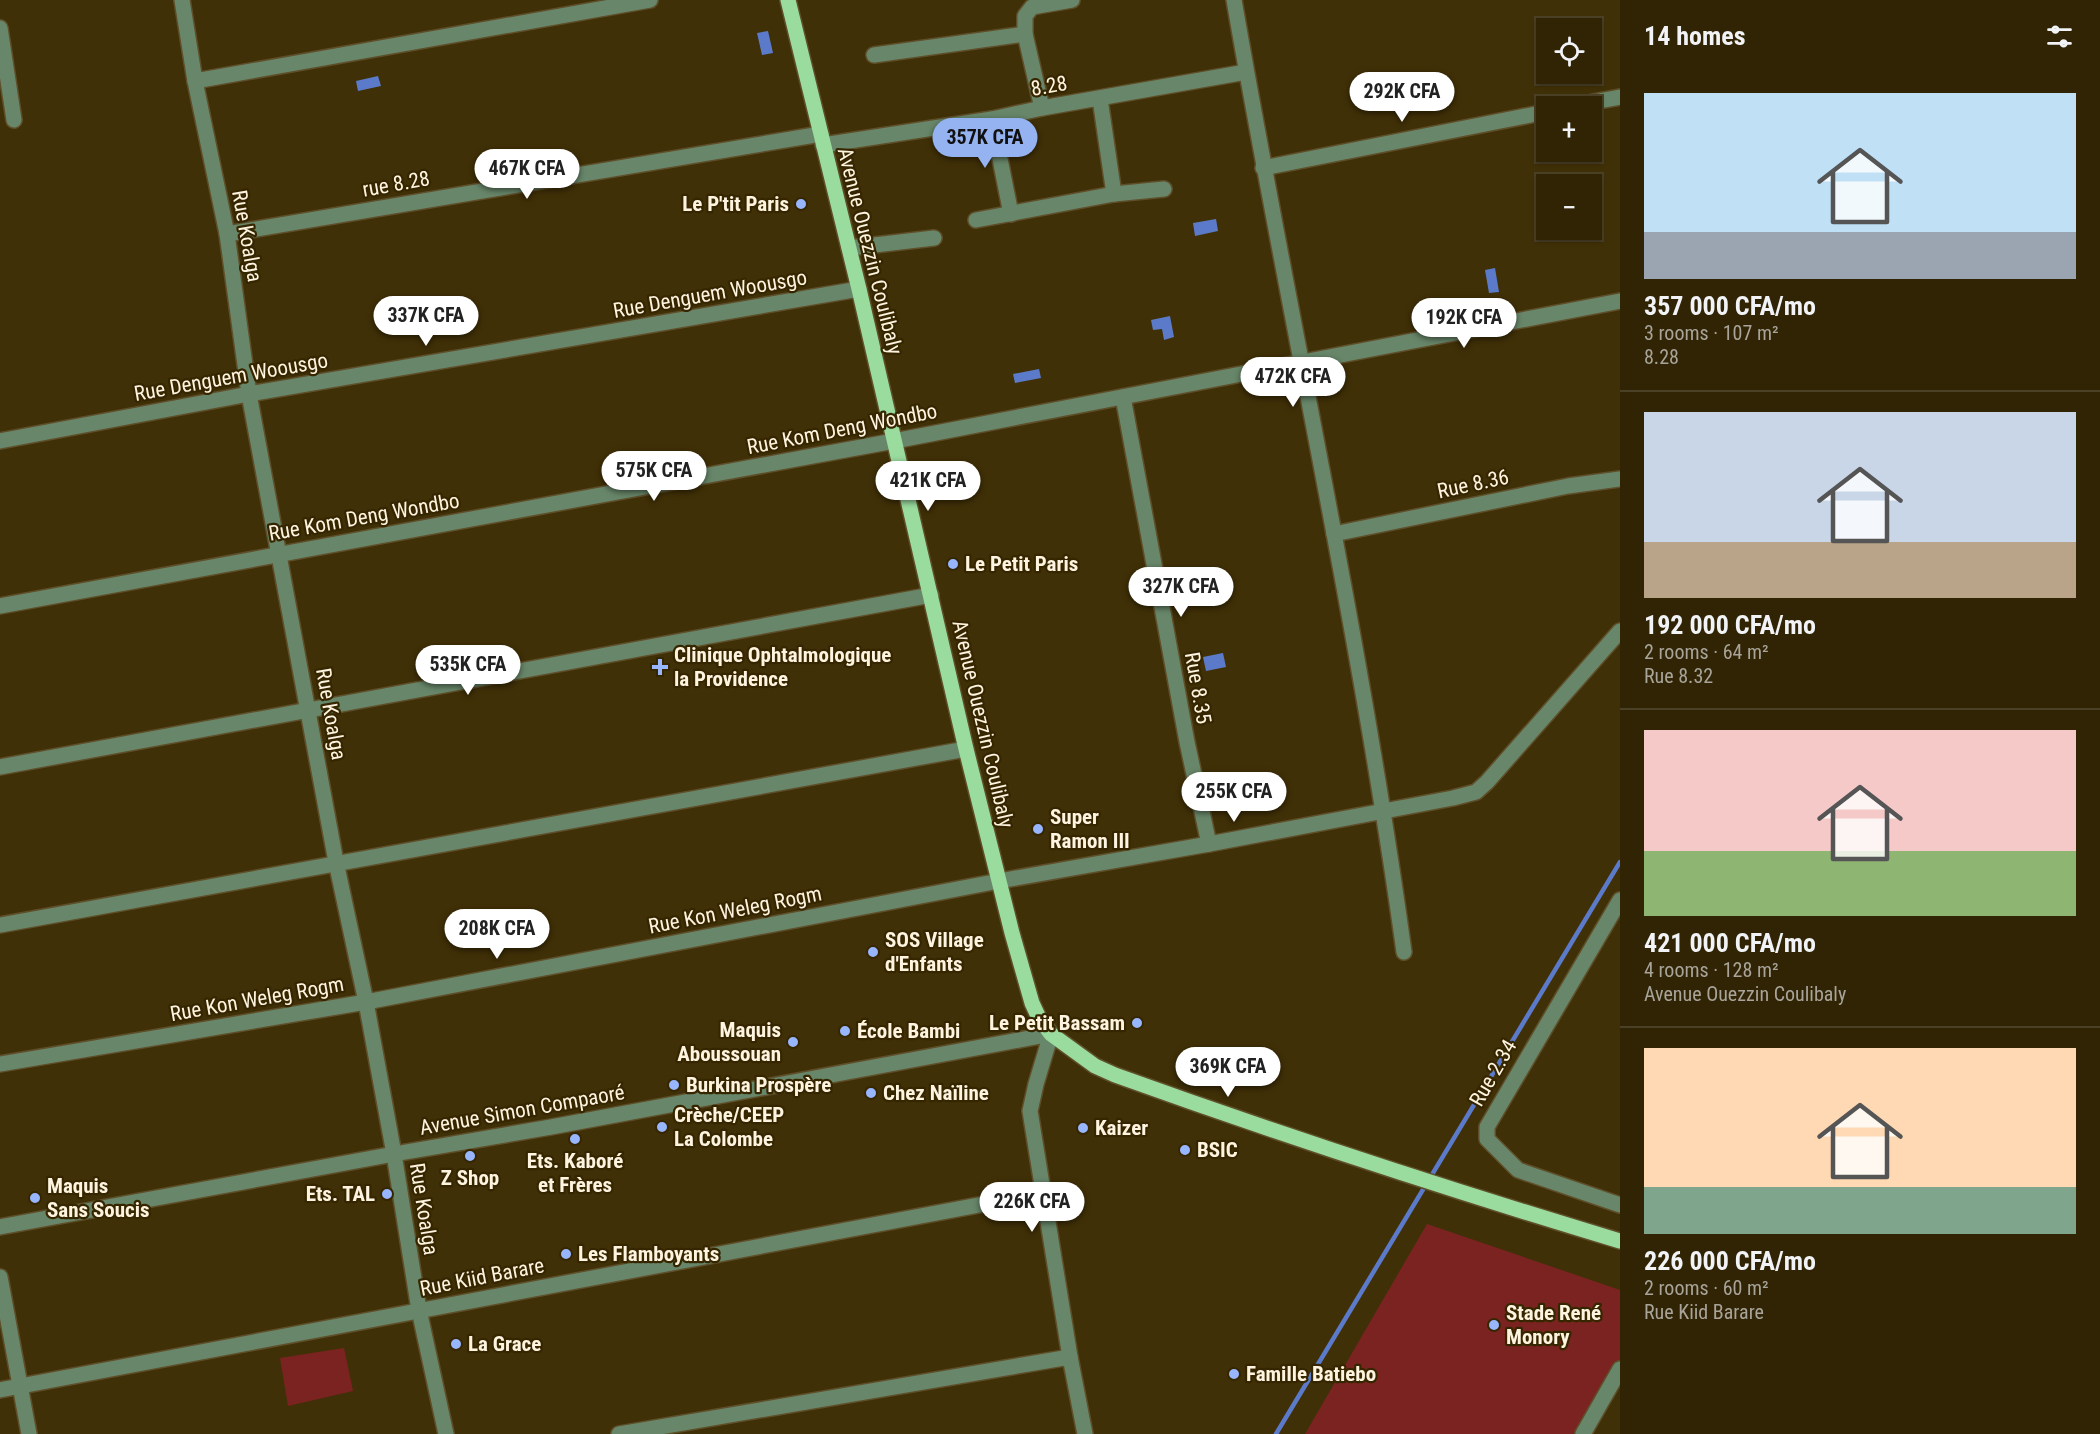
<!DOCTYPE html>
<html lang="en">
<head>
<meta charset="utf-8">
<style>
  :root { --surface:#302405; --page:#3c3013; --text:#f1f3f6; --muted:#a8a49a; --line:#4b4127; --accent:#95b2f1 }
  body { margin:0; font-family:"Roboto Condensed",sans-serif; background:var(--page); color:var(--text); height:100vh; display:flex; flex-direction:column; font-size:22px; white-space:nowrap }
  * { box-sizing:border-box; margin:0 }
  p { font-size:20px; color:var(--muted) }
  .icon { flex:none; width:33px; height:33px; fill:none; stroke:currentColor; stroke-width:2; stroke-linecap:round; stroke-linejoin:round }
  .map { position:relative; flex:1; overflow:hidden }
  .sheet { display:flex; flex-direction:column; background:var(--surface); width:480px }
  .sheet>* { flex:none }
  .tools { position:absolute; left:1536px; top:18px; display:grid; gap:12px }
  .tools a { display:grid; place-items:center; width:66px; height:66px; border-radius:0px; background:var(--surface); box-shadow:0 2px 4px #0004,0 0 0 2px var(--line); font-size:30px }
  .price { position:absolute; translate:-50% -51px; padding:0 14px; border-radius:21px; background:#fff; color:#222; font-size:20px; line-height:39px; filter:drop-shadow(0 2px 3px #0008) }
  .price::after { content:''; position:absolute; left:50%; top:36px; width:18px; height:14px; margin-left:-9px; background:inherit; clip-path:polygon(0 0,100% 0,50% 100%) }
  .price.on { background:var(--accent); color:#111 }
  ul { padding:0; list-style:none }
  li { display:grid; align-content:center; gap:12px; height:318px; padding:0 24px }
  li+li { border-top:2px solid var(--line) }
  li span { display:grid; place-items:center; height:186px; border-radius:0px; color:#555 }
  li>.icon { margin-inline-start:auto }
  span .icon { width:108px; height:108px; fill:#fffc; stroke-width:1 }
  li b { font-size:26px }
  h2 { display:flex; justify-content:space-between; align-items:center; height:72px; padding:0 24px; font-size:26px }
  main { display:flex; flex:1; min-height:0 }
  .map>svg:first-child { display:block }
  .green { fill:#7b2321 }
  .water { fill:#5b7bca }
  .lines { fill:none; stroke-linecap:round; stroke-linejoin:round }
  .stream { stroke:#5b7bca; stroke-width:4.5 }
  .minor-casing { stroke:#5e4f2a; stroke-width:18 }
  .major-casing { stroke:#5e4f2a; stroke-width:18 }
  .minor { stroke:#68876a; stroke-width:15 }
  .major { stroke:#9adb9e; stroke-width:15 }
  .poi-dot { fill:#97b6fd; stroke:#362600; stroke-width:2 }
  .labels { text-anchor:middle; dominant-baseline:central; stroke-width:4.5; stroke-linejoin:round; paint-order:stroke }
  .street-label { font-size:21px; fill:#fef4df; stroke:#362600 }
  .poi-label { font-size:21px; font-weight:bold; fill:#fef4df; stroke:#362600; text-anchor:start }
</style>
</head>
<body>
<main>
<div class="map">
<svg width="1620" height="1434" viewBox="0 0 1620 1434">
  <rect width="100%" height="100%" fill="#403007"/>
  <g class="green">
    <polygon points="1427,1224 1620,1290 1620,1361 1579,1434 1305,1434"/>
    <polygon points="344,1348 353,1391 288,1406 280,1358"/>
  </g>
  <g class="water">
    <polygon points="768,31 773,53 762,55 757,33"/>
    <polygon points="378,76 381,86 358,91 356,81"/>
    <polygon points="1216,219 1218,231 1195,236 1193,223"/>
    <polygon points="1495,268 1499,292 1489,293 1485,270"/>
    <polygon points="1170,316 1174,337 1164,340 1162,329 1153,330 1151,320"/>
    <polygon points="1039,369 1041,378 1015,383 1013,374"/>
    <polygon points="1223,653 1226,667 1206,671 1203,657"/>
  </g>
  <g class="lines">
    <polyline class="stream" points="1276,1434 1620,862"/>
    <g class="minor-casing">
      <g id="minor">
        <polyline points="182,0 195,81 227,234 249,394 336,862 366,1002 394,1154 419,1310 446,1434"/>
        <path d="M1234,0C1289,318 1360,633 1404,952"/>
        <polyline points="0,28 14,120"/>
        <polyline points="874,55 1025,34"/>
        <polyline points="195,81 650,0"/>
        <polyline points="1100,99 1114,194"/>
        <polyline points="1572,106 1620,97"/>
        <polyline points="1042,108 1025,34 1025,16 1032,7 1072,0"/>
        <polyline points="992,119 1011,214"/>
        <polyline points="823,145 992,119 1042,108 1246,72"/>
        <polyline points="1263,168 1546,112"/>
        <polyline points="976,220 1114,194 1164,189"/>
        <polyline points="227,234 821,134"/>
        <polyline points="849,248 934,238"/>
        <polyline points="1123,397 1187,742 1209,844"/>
        <polyline points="0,441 249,394 859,289"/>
        <polyline points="1334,534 1568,486 1620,479"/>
        <polyline points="0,606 894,441 1620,301"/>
        <polyline points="0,767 931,595"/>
        <polyline points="1620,900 1487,1127 1487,1139 1518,1170 1620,1205"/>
        <polyline points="0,925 966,749"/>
        <polyline points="0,1064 366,1002 999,881 1209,844 1453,798 1476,792 1487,782 1620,631"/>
        <polyline points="0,1227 394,1154 551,1127 1051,1034 1036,1084 1030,1111 1070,1357 1085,1434"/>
        <polyline points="0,1277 29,1434"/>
        <polyline points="0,1390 1042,1193"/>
        <polyline points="619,1434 1070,1357"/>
        <polyline points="1583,1434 1620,1369"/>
      </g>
    </g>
    <g class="major-casing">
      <path id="major" d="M788,0L859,289L966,749L1012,933L1032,1003L1039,1018L1051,1034L1095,1066L1115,1075C1282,1135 1450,1190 1620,1241"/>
    </g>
    <use href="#minor" class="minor"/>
    <use href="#major" class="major"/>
  </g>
  <g class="poi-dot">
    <circle cx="801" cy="204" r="6"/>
    <circle cx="953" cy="564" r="6"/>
    <path d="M657 658h6v6h6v6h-6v6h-6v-6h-6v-6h6z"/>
    <circle cx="1038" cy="829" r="6"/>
    <circle cx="873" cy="952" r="6"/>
    <circle cx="1137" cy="1023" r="6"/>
    <circle cx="845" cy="1031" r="6"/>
    <circle cx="793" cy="1042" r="6"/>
    <circle cx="674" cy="1085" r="6"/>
    <circle cx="871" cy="1093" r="6"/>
    <circle cx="662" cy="1127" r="6"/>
    <circle cx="1083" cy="1128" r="6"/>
    <circle cx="575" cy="1139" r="6"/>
    <circle cx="1185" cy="1150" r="6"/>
    <circle cx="470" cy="1156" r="6"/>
    <circle cx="387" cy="1194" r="6"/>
    <circle cx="35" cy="1198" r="6"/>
    <circle cx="566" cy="1254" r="6"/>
    <circle cx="1494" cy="1325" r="6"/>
    <circle cx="456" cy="1344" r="6"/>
    <circle cx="1234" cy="1374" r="6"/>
  </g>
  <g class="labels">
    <g class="street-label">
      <text transform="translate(1049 86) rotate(-10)">8.28</text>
      <text transform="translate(396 184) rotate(-10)">rue 8.28</text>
      <text transform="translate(247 236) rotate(80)">Rue Koalga</text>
      <text transform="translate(870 251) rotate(76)">Avenue Ouezzin Coulibaly</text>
      <text transform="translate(710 294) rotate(-10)">Rue Denguem Woousgo</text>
      <text transform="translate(231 377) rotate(-10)">Rue Denguem Woousgo</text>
      <text transform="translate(842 429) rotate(-11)">Rue Kom Deng Wondbo</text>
      <text transform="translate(1473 484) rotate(-12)">Rue 8.36</text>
      <text transform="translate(364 517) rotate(-10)">Rue Kom Deng Wondbo</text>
      <text transform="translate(1198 688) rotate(80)">Rue 8.35</text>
      <text transform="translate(331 714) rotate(80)">Rue Koalga</text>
      <text transform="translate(983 724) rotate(77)">Avenue Ouezzin Coulibaly</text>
      <text transform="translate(735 910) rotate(-11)">Rue Kon Weleg Rogm</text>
      <text transform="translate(257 999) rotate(-10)">Rue Kon Weleg Rogm</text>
      <text transform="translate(1493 1073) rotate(-60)">Rue 2.34</text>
      <text transform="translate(522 1110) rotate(-10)">Avenue Simon Compaoré</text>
      <text transform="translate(424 1209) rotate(81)">Rue Koalga</text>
      <text transform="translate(482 1277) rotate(-11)">Rue Kiid Barare</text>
    </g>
    <g class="poi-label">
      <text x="789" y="204" text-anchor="end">Le P'tit Paris</text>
      <text x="965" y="564">Le Petit Paris</text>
      <text x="674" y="655">Clinique Ophtalmologique<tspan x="674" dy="24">la Providence</tspan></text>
      <text x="1050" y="817">Super<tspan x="1050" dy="24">Ramon III</tspan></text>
      <text x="885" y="940">SOS Village<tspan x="885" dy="24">d'Enfants</tspan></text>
      <text x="1125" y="1023" text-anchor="end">Le Petit Bassam</text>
      <text x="781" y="1030" text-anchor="end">Maquis<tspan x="781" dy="24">Aboussouan</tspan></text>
      <text x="857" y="1031">École Bambi</text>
      <text x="686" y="1085">Burkina Prospère</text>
      <text x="883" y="1093">Chez Naïline</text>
      <text x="674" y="1115">Crèche/CEEP<tspan x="674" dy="24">La Colombe</tspan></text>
      <text x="1095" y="1128">Kaizer</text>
      <text x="1197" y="1150">BSIC</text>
      <text x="575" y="1161" text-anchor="middle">Ets. Kaboré<tspan x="575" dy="24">et Frères</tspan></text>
      <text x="470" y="1178" text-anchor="middle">Z Shop</text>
      <text x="47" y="1186">Maquis<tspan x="47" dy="24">Sans Soucis</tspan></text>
      <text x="375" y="1194" text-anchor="end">Ets. TAL</text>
      <text x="578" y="1254">Les Flamboyants</text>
      <text x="1506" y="1313">Stade René<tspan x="1506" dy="24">Monory</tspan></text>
      <text x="468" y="1344">La Grace</text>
      <text x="1246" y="1374">Famille Batiebo</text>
    </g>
  </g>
</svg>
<div class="tools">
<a><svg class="icon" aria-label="locate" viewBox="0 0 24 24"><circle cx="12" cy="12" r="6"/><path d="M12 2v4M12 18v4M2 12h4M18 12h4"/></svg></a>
<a>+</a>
<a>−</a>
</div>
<b class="price" style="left:1402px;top:123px">292K CFA</b>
<b class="price on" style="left:985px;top:169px">357K CFA</b>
<b class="price" style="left:527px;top:200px">467K CFA</b>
<b class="price" style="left:426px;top:347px">337K CFA</b>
<b class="price" style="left:1464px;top:349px">192K CFA</b>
<b class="price" style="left:1293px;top:408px">472K CFA</b>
<b class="price" style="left:654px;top:502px">575K CFA</b>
<b class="price" style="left:928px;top:512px">421K CFA</b>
<b class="price" style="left:1181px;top:618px">327K CFA</b>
<b class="price" style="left:468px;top:696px">535K CFA</b>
<b class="price" style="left:1234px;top:823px">255K CFA</b>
<b class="price" style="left:497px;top:960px">208K CFA</b>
<b class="price" style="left:1228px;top:1098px">369K CFA</b>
<b class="price" style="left:1032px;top:1233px">226K CFA</b>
</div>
<section class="sheet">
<h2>14 homes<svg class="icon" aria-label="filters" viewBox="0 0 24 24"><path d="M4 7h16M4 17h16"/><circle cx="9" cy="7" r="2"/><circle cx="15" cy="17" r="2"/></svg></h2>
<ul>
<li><span style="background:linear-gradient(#bfe0f5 75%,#9aa5b1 0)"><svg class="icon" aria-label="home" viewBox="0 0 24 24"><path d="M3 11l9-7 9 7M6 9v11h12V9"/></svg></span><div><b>357 000 CFA/mo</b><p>3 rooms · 107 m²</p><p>8.28</p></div></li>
<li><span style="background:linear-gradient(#c9d6e8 70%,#b9a48a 0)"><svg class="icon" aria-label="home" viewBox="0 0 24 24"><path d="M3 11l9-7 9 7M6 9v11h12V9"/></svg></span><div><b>192 000 CFA/mo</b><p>2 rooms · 64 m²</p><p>Rue 8.32</p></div></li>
<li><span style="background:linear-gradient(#f6c9c9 65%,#8fb573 0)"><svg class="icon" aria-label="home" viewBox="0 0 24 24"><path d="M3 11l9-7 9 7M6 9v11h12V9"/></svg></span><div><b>421 000 CFA/mo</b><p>4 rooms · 128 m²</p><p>Avenue Ouezzin Coulibaly</p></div></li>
<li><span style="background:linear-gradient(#ffd9b3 75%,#7fa58c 0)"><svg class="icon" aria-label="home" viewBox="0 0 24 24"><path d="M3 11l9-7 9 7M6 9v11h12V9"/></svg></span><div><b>226 000 CFA/mo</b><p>2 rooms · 60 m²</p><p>Rue Kiid Barare</p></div></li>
</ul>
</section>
</main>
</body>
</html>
